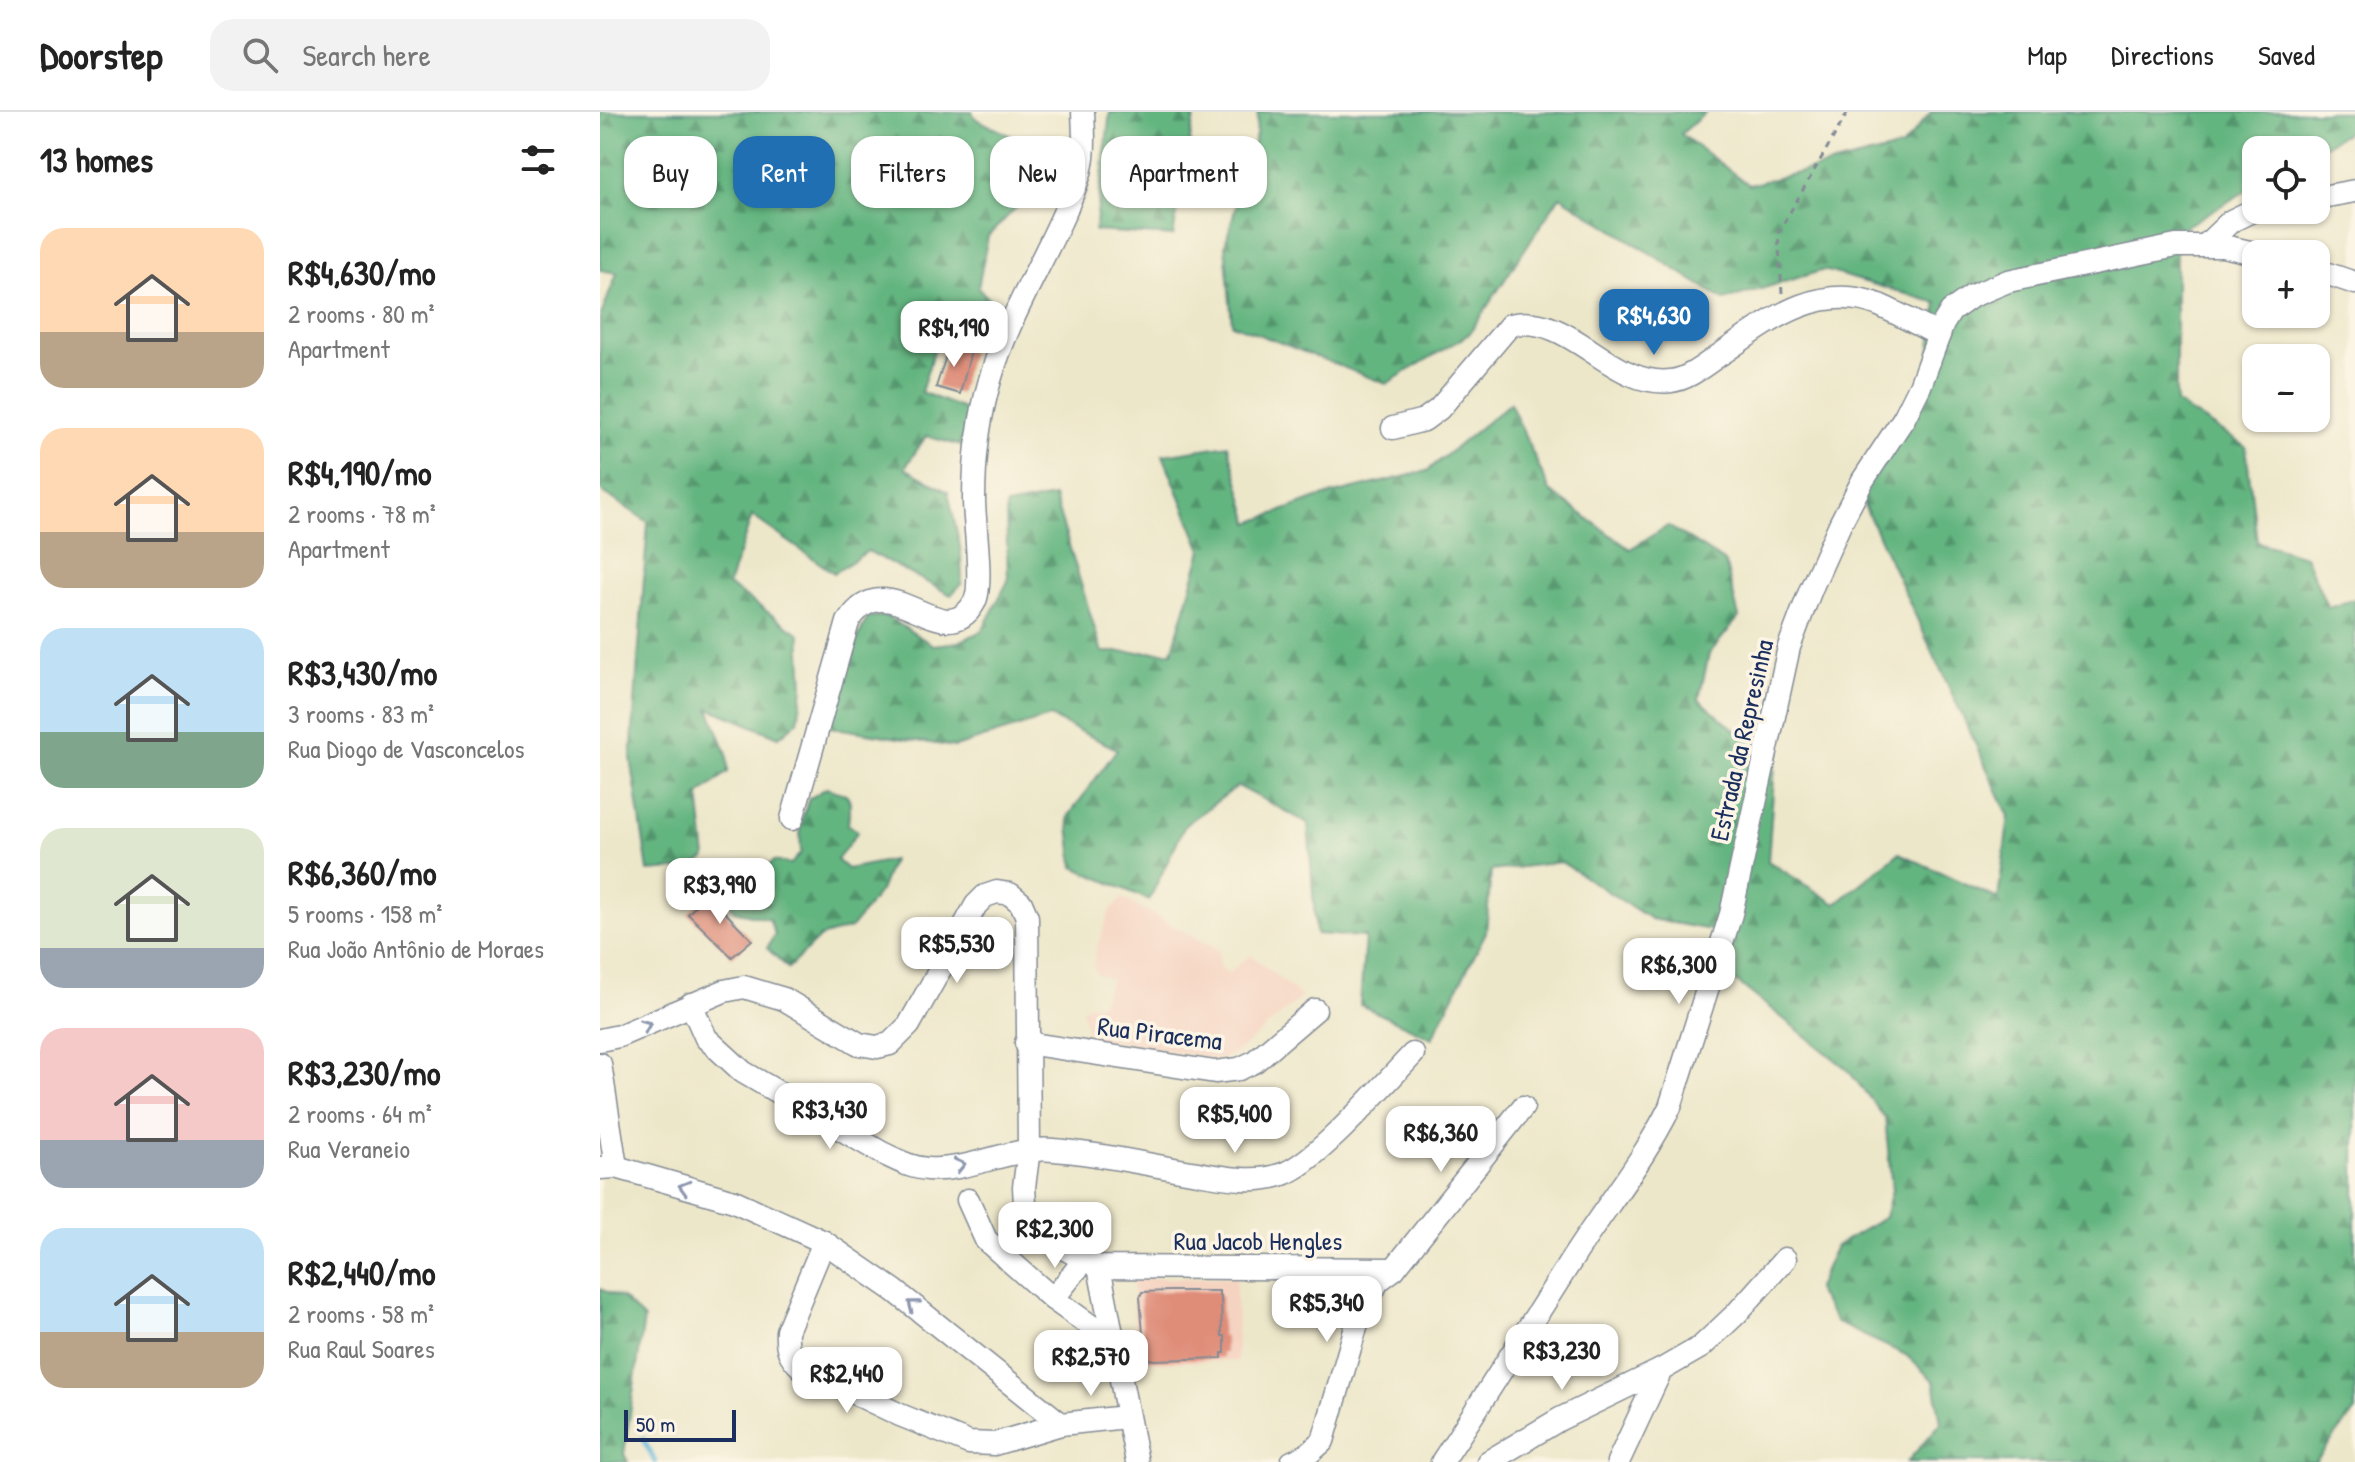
<!DOCTYPE html>
<html lang="en">
<head>
<meta charset="utf-8">
<style>
  :root { --surface:#fff; --page:#f2f2f2; --text:#222; --muted:#767676; --line:#e0e0e0; --accent:#1f6fb2 }
  body { margin:0; font-family:"Patrick Hand",sans-serif; background:var(--page); color:var(--text); height:100vh; display:flex; flex-direction:column; font-size:30px; white-space:nowrap }
  * { box-sizing:border-box; margin:0 }
  p { font-size:26px; color:var(--muted) }
  .icon { flex:none; width:44px; height:44px; fill:none; stroke:currentColor; stroke-width:2; stroke-linecap:round; stroke-linejoin:round }
  .map { position:relative; flex:1; overflow:hidden }
  .panel { display:flex; flex-direction:column; background:var(--surface); width:600px }
  .panel>* { flex:none }
  .top-card { position:absolute; left:24px; top:24px; width:760px; height:72px; display:flex; gap:16px }
  .controls { position:absolute; left:1642px; top:24px; display:grid; gap:16px }
  .controls a { display:grid; place-items:center; width:88px; height:88px; border-radius:16px; background:var(--surface); box-shadow:0 2px 6px #0004; font-size:40px }
  .scale { position:absolute; left:24px; bottom:20px; width:112px; box-sizing:border-box; padding-left:8px; border:4px solid #1b2f5e; border-top:0; font-size:22px; line-height:28px; white-space:nowrap; color:#1b2f5e; -webkit-text-stroke:6px #fcf5e5; paint-order:stroke }
  .price { position:absolute; translate:-50% -68px; padding:0 18px; border-radius:16px; background:#fff; color:#222; font-size:26px; line-height:52px; filter:drop-shadow(0 2px 4px #0008) }
  .price::after { content:''; position:absolute; left:50%; top:48px; width:24px; height:18px; margin-left:-12px; background:inherit; clip-path:polygon(0 0,100% 0,50% 100%) }
  .price.current { background:var(--accent); color:#fff }
  ul { padding:0; list-style:none }
  li { display:flex; align-items:center; gap:24px; height:200px; padding:0 40px }
  li span { display:grid; place-items:center; flex:none; width:224px; height:160px; border-radius:24px; color:#555 }
  li>.icon { margin-inline-start:auto }
  span .icon { width:96px; height:96px; fill:#fffc; stroke-width:1 }
  li b { font-size:34px }
  h2 { display:flex; justify-content:space-between; align-items:center; height:96px; padding:0 40px; font-size:34px }
  .chip { padding:0 28px; border-radius:24px; background:var(--surface); box-shadow:0 2px 6px #0004; font-size:28px; line-height:72px }
  .chip.current { background:var(--accent); color:#fff }
  header { display:flex; align-items:center; gap:48px; box-sizing:border-box; height:112px; padding:0 40px; background:var(--surface); border-bottom:2px solid var(--line) }
  header strong { font-size:38px }
  nav { display:flex; gap:44px; margin-inline-start:auto; font-size:28px }
  .search { width:560px; height:72px; background:var(--page); display:flex; align-items:center; gap:20px; box-sizing:border-box; padding:0 28px; border-radius:24px; color:var(--muted); font-size:30px }
  main { display:flex; flex:1; min-height:0 }
  .map>svg:first-child { display:block }
  .built { fill:#f5d3c1 }
  .forest { fill:url(#forest-firs); stroke:#3f726f; stroke-width:2 }
  .lines { fill:none; stroke-linecap:round; stroke-linejoin:round }
  .stream { stroke:#5db6db; stroke-width:5 }
  .building { fill:#df8c78 }
  .minor-casing { stroke:#848b94; stroke-width:25 }
  .path { stroke:#848b94; stroke-width:3; stroke-dasharray:6 6; stroke-linecap:butt }
  .minor { stroke:#fff; stroke-width:22 }
  .oneway { stroke:#8d97ae }
  .labels { text-anchor:middle; dominant-baseline:central; stroke-width:7; stroke-linejoin:round; paint-order:stroke }
  .street-label { font-size:26px; fill:#1b2f5e; stroke:#fcf5e5 }
</style>
</head>
<body>
<header>
<strong>Doorstep</strong>
<div class="search"><svg class="icon" aria-label="search" viewBox="0 0 24 24"><circle cx="10" cy="10" r="6"/><path d="M15 15l6 6"/></svg>Search here</div>
<nav><a>Map</a><a>Directions</a><a>Saved</a></nav>
</header>
<main>
<section class="panel">
<h2>13 homes<svg class="icon" aria-label="filters" viewBox="0 0 24 24"><path d="M4 7h16M4 17h16"/><circle cx="9" cy="7" r="2"/><circle cx="15" cy="17" r="2"/></svg></h2>
<ul>
<li><span style="background:linear-gradient(#ffd9b3 65%,#b9a48a 0)"><svg class="icon" aria-label="home" viewBox="0 0 24 24"><path d="M3 11l9-7 9 7M6 9v11h12V9"/></svg></span><div><b>R$4,630/mo</b><p>2 rooms · 80 m²</p><p>Apartment</p></div></li>
<li><span style="background:linear-gradient(#ffd9b3 65%,#b9a48a 0)"><svg class="icon" aria-label="home" viewBox="0 0 24 24"><path d="M3 11l9-7 9 7M6 9v11h12V9"/></svg></span><div><b>R$4,190/mo</b><p>2 rooms · 78 m²</p><p>Apartment</p></div></li>
<li><span style="background:linear-gradient(#bfe0f5 65%,#7fa58c 0)"><svg class="icon" aria-label="home" viewBox="0 0 24 24"><path d="M3 11l9-7 9 7M6 9v11h12V9"/></svg></span><div><b>R$3,430/mo</b><p>3 rooms · 83 m²</p><p>Rua Diogo de Vasconcelos</p></div></li>
<li><span style="background:linear-gradient(#dfe7d0 75%,#9aa5b1 0)"><svg class="icon" aria-label="home" viewBox="0 0 24 24"><path d="M3 11l9-7 9 7M6 9v11h12V9"/></svg></span><div><b>R$6,360/mo</b><p>5 rooms · 158 m²</p><p>Rua João Antônio de Moraes</p></div></li>
<li><span style="background:linear-gradient(#f6c9c9 70%,#9aa5b1 0)"><svg class="icon" aria-label="home" viewBox="0 0 24 24"><path d="M3 11l9-7 9 7M6 9v11h12V9"/></svg></span><div><b>R$3,230/mo</b><p>2 rooms · 64 m²</p><p>Rua Veraneio</p></div></li>
<li><span style="background:linear-gradient(#bfe0f5 65%,#b9a48a 0)"><svg class="icon" aria-label="home" viewBox="0 0 24 24"><path d="M3 11l9-7 9 7M6 9v11h12V9"/></svg></span><div><b>R$2,440/mo</b><p>2 rooms · 58 m²</p><p>Rua Raul Soares</p></div></li>
</ul>
</section>
<div class="map">
<svg width="1755" height="1350" viewBox="0 0 1755 1350">
  <defs>
    <pattern id="forest-firs" width="22" height="20" patternUnits="userSpaceOnUse" patternTransform="scale(2)"><rect width="22" height="20" fill="#63b580"/><path d="M5 1l3.5 6h-7zM16 11l3.5 6h-7z" fill="#51946c"/></pattern>
  </defs>
  <rect width="100%" height="100%" fill="#fcf5e5"/>
  <filter id="ink" filterUnits="userSpaceOnUse"><feTurbulence type="fractalNoise" baseFrequency=".0125" numOctaves="2"/><feDisplacementMap in="SourceGraphic" scale="16" xChannelSelector="R" yChannelSelector="G"/><feConvolveMatrix kernelMatrix="1 2 1 2 8 2 1 2 1" color-interpolation-filters="sRGB"/></filter>
  <filter id="wash" filterUnits="userSpaceOnUse"><feTurbulence type="fractalNoise" baseFrequency=".006" numOctaves="4" result="noise"/><feDisplacementMap in="SourceGraphic" scale="32" xChannelSelector="R" yChannelSelector="G"/><feGaussianBlur stdDeviation="1.8" result="paint"/><feColorMatrix in="noise" values="0 0 0 0 0 0 0 0 0 0 0 0 0 0 0 0 0 1.4 0 .05"/><feComposite in="paint" operator="in"/></filter>
  <g filter="url(#wash)">
    <rect width="100%" height="100%" fill="#ede7ca"/>
    <g class="built">
      <polygon points="522,786 619,838 619,855 628,861 651,843 702,885 636,941 620,948 488,925 482,898 487,893 501,891 511,867 497,862 493,854 496,838 510,799"/>
      <polygon points="636,1165 637,1249 535,1250 533,1167"/>
    </g>
    <g class="forest">
      <polygon points="0,0 372,0 376,7 434,35 430,67 422,90 388,124 378,176 401,198 389,227 358,222 336,231 321,280 374,301 365,335 326,324 305,356 348,380 361,439 362,471 351,483 268,439 234,461 152,404 128,473 200,522 203,576 198,609 179,625 109,596 127,642 128,660 99,683 106,746 91,756 48,759 31,646 48,410 0,378 0,206 17,161 0,158"/>
      <polygon points="510,0 595,0 573,124 495,119"/>
      <polygon points="658,0 1106,0 1081,22 1149,73 1302,35 1331,0 1755,0 1755,16 1716,38 1656,38 1656,73 1576,120 1576,291 1646,335 1657,430 1705,444 1728,496 1755,487 1755,1299 1715,1350 1307,1350 1341,1311 1334,1269 1306,1243 1237,1211 1216,1178 1236,1134 1285,1105 1292,1078 1285,1006 1247,957 1122,858 1133,822 1051,807 961,750 891,759 886,820 832,926 760,893 765,825 716,822 708,711 638,674 585,713 549,788 474,755 468,705 517,637 450,605 355,635 229,615 259,523 268,505 286,504 333,533 359,530 382,519 408,469 406,394 454,385 502,540 572,540 602,438 563,343 628,333 650,411 717,386 827,359 910,291 950,379 1030,437 1068,414 1125,450 1139,505 1109,542 1099,587 1175,652 1168,749 1236,792 1299,741 1398,787 1409,704 1256,376 1328,258 1337,191 1224,158 1124,188 960,84 869,222 786,272 632,212 625,133 656,23"/>
      <polygon points="226,676 246,682 250,690 248,713 258,719 237,748 247,757 292,748 280,779 251,816 220,825 188,856 167,836 175,822 169,807 134,799 130,789 151,767 174,749 191,752 201,741 200,712 209,687"/>
      <polygon points="0,1177 22,1186 44,1207 24,1342 28,1350 0,1350"/>
    </g>
    <g class="lines">
      <polyline class="stream" points="43,1327 55,1350"/>
    </g>
    <g id="blocks">
      <g class="building">
        <polygon points="350,232 360,233 371,239 360,282 336,275"/>
        <polygon points="107,782 152,828 132,845 88,802"/>
        <polygon points="570,1179 619,1179 619,1184 621,1184 622,1224 625,1224 625,1241 622,1241 622,1246 554,1248 543,1246 540,1239 543,1222 540,1185 542,1180"/>
      </g>
    </g>
  </g>
  <g filter="url(#ink)">
    <use href="#blocks" fill-opacity="0" stroke="#848b94" stroke-width="2"/>
    <g class="lines">
      <g class="minor-casing">
        <g id="minor">
          <polyline points="1716,86 1755,79"/>
          <polyline points="1606,133 1631,109 1656,97"/>
          <polyline points="1716,158 1755,171"/>
          <path d="M793,316L824,308L839,297L910,213C971,199 1010,276 1071,269C1090,267 1108,250 1124,240C1170,208 1220,169 1279,193C1299,202 1319,213 1339,223"/>
          <path d="M192,707L248,510C288,447 343,545 374,491C384,475 374,411 374,388C374,349 379,306 390,268C410,197 454,135 478,67C486,45 484,22 483,0"/>
          <path d="M91,892L106,926L143,960L282,1041C297,1048 311,1056 328,1057C370,1060 410,1034 454,1038C498,1041 543,1052 586,1059C617,1064 653,1073 683,1062C717,1050 785,971 813,942"/>
          <polyline points="0,928 19,924 124,879 144,875 184,887 259,932 277,935 290,932 309,913 376,793 385,784 397,780 410,782 421,791 427,805 429,1037 424,1075 426,1108 435,1121 499,1155 794,1157"/>
          <polyline points="426,931 615,960 639,957 654,950 715,898"/>
          <polyline points="0,952 16,1055"/>
          <polyline points="0,1056 16,1055 134,1089 224,1130 295,1179 461,1312"/>
          <polyline points="368,1088 386,1128 453,1187 485,1147"/>
          <path d="M224,1130L187,1219C186,1236 189,1244 202,1256L300,1303L369,1331L394,1332L461,1312L526,1305"/>
          <polyline points="499,1155 537,1350"/>
          <polyline points="453,1187 512,1229"/>
          <polyline points="692,1350 707,1343 723,1329 758,1208 778,1169 794,1157 923,995"/>
          <path d="M842,1350C887,1282 930,1213 974,1144C1006,1094 1044,1048 1070,995L1131,802L1189,535L1211,477L1241,410L1263,368L1304,306L1320,274L1343,212L1351,199L1372,184L1408,169L1576,134H1623L1659,142"/>
          <polyline points="888,1350 960,1307 1061,1258"/>
          <polyline points="1018,1350 1061,1258 1101,1235 1136,1202 1185,1147"/>
        </g>
      </g>
      <polyline class="path" points="1182,181 1178,121 1248,0"/>
      <use href="#minor" class="minor"/>
    </g>
    <defs><path id="oneway-chevron" d="M-2-3.5L2.5 0L-2 3.5" fill="none" stroke-width="1.6" stroke-linecap="round" stroke-linejoin="round" transform="scale(2)"/></defs>
    <g class="oneway">
      <use href="#oneway-chevron" transform="translate(46 913) rotate(-23)"/>
      <use href="#oneway-chevron" transform="translate(360 1053) rotate(-13)"/>
      <use href="#oneway-chevron" transform="translate(84 1075) rotate(-164)"/>
      <use href="#oneway-chevron" transform="translate(313 1193) rotate(-142)"/>
    </g>
  </g>
  <g class="labels">
    <g class="street-label">
      <text transform="translate(1141 628) rotate(-77)">Estrada da Represinha</text>
      <text transform="translate(560 921) rotate(7)">Rua Piracema</text>
      <text x="658" y="1128">Rua Jacob Hengles</text>
    </g>
  </g>
</svg>
<div class="controls">
<a><svg class="icon" aria-label="locate" viewBox="0 0 24 24"><circle cx="12" cy="12" r="6"/><path d="M12 2v4M12 18v4M2 12h4M18 12h4"/></svg></a>
<a>+</a>
<a>−</a>
</div>
<div class="scale">50 m</div>
<b class="price current" style="left:1054px;top:245px">R$4,630</b>
<b class="price" style="left:354px;top:257px">R$4,190</b>
<b class="price" style="left:120px;top:814px">R$3,990</b>
<b class="price" style="left:357px;top:873px">R$5,530</b>
<b class="price" style="left:1079px;top:894px">R$6,300</b>
<b class="price" style="left:230px;top:1039px">R$3,430</b>
<b class="price" style="left:635px;top:1043px">R$5,400</b>
<b class="price" style="left:841px;top:1062px">R$6,360</b>
<b class="price" style="left:455px;top:1158px">R$2,300</b>
<b class="price" style="left:727px;top:1232px">R$5,340</b>
<b class="price" style="left:962px;top:1280px">R$3,230</b>
<b class="price" style="left:491px;top:1286px">R$2,570</b>
<b class="price" style="left:247px;top:1303px">R$2,440</b>
<div class="top-card">
<a class="chip">Buy</a>
<a class="chip current">Rent</a>
<a class="chip">Filters</a>
<a class="chip">New</a>
<a class="chip">Apartment</a>
</div>
</div>
</main>
</body>
</html>
